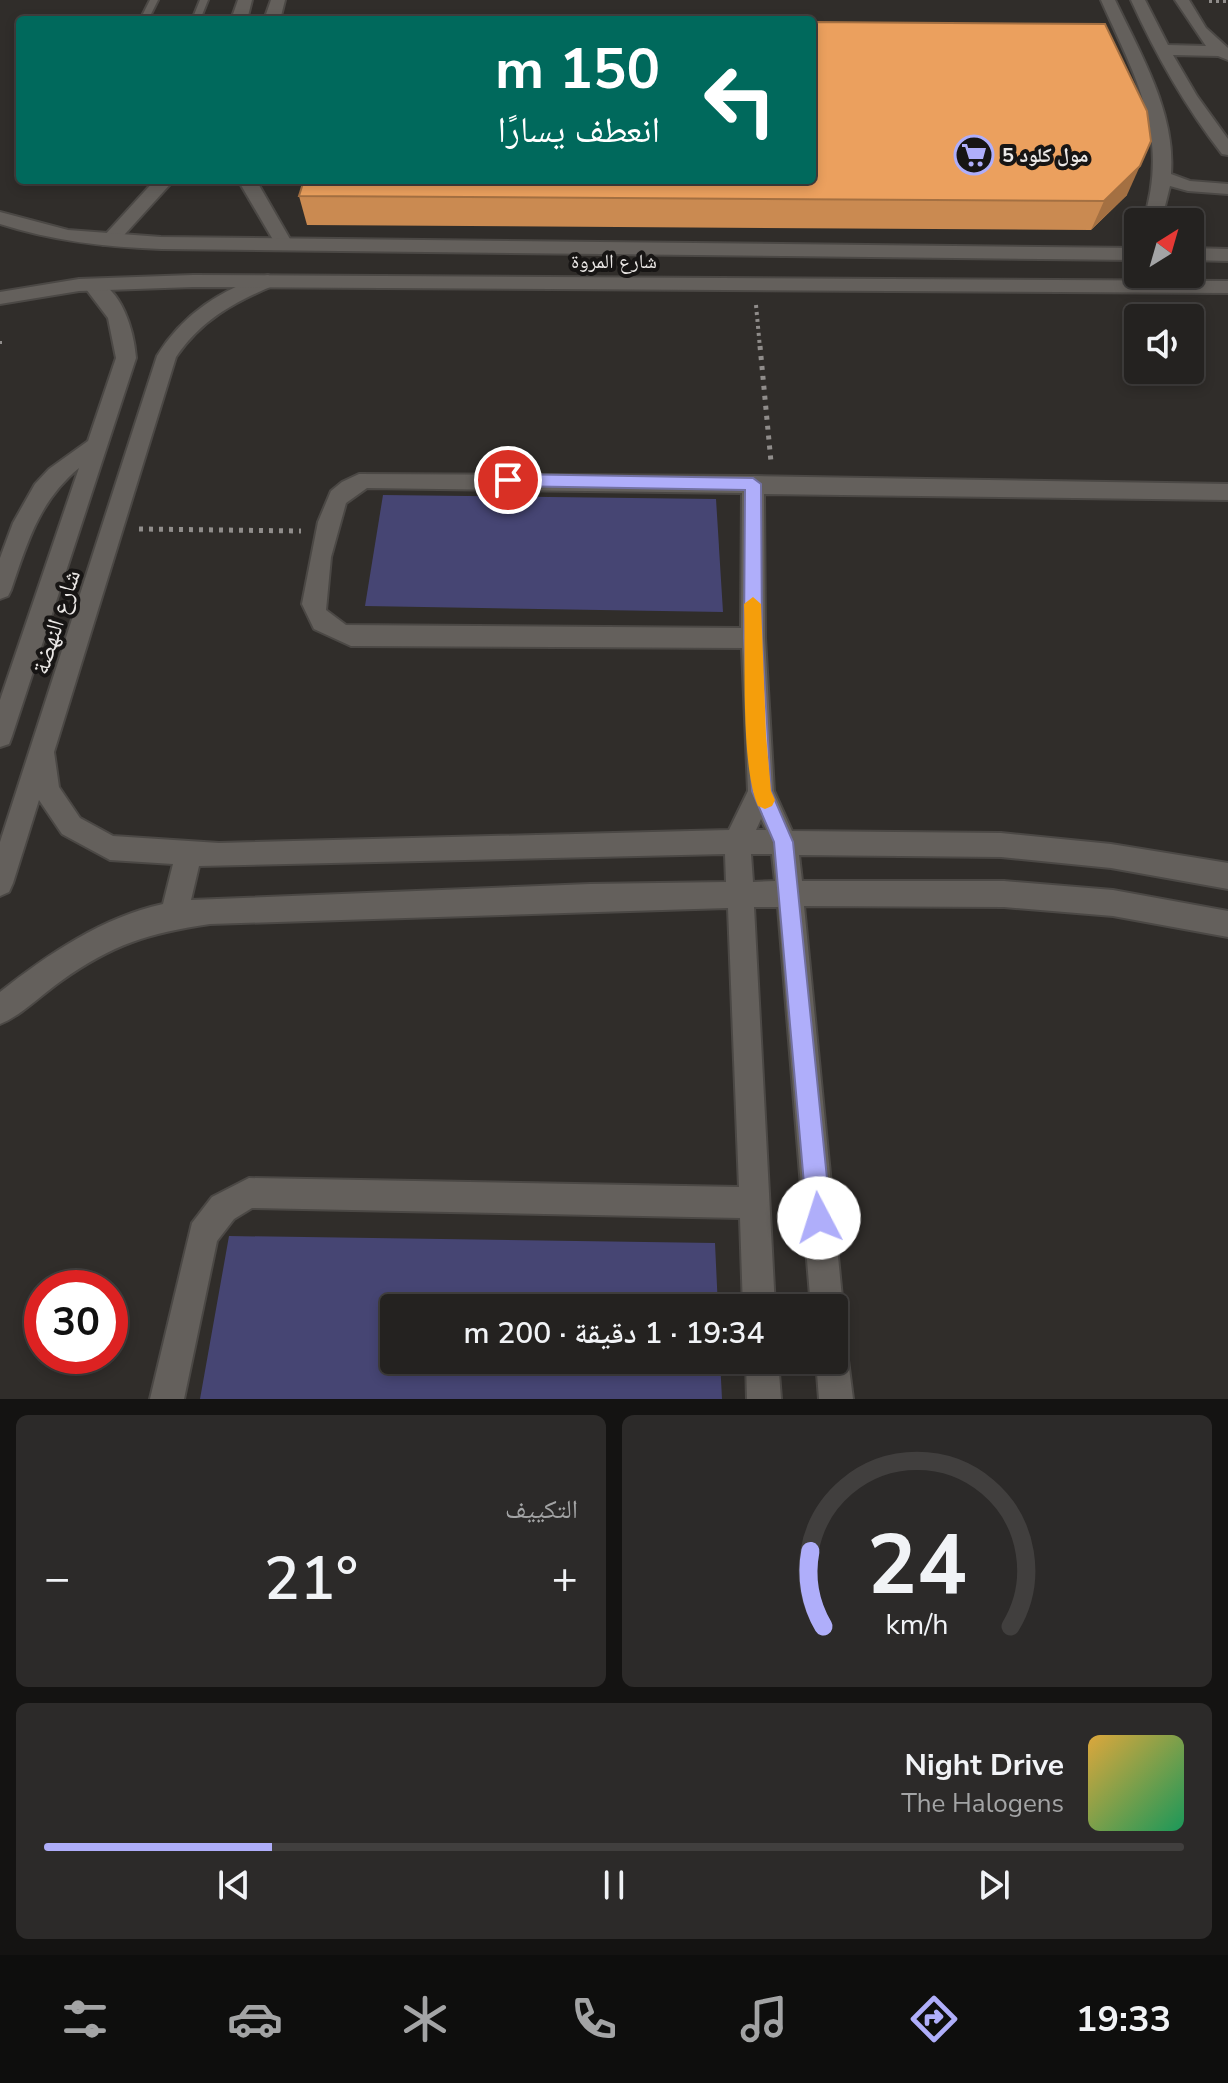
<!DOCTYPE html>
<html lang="ar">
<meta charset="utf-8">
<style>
:root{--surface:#242220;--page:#2c2a29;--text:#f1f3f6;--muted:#a3a4a5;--line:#413f3e;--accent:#afaefa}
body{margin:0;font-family:"Nunito Sans","Noto Naskh Arabic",sans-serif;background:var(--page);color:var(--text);direction:rtl;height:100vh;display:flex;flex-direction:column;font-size:30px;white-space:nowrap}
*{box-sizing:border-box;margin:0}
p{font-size:26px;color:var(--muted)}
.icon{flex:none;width:44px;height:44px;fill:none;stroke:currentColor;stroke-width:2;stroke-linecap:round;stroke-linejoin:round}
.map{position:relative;height:1399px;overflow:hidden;direction:ltr}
.side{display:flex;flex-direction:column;gap:16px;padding:16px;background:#141312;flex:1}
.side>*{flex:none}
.top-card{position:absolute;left:16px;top:16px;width:800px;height:168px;border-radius:8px;box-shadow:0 4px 12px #0003,0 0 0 2px var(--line);direction:rtl;background:#00695c;color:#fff;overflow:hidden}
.needle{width:52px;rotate:37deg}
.controls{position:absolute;left:1124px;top:208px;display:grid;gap:16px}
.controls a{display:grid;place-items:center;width:80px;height:80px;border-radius:8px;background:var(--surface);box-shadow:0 4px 12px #0003,0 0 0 2px var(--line);font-size:40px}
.speed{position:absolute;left:24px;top:1270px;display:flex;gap:16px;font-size:40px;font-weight:700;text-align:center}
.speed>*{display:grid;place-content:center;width:104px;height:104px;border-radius:50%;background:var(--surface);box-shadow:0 4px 12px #0003,0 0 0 2px var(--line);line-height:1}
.speed .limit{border:12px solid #d22;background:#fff;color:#111}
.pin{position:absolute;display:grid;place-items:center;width:68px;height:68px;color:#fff;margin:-34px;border:4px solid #fff;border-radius:50%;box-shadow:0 2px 8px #0007}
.me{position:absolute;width:88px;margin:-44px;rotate:355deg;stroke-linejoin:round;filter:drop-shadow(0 0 6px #0008)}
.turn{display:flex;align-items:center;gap:28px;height:168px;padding:0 24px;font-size:36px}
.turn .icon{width:104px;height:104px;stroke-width:2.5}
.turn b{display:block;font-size:56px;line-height:68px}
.big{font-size:60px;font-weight:600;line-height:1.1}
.side .tile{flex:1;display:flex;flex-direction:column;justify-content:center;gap:12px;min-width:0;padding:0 28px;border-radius:12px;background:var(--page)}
.side .dial{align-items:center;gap:0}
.dial svg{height:208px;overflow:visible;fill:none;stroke:var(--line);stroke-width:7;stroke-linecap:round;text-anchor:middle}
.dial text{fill:var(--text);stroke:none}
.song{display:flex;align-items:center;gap:24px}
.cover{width:96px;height:96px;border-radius:12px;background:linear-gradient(135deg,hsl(40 70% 55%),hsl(150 70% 35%))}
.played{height:8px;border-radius:4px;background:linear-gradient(90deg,var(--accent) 20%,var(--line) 20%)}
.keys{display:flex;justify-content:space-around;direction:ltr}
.heat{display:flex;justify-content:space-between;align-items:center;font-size:44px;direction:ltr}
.side .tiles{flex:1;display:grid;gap:16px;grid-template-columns:1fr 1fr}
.tile:last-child{grid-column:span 2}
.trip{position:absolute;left:380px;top:1294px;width:468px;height:80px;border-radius:8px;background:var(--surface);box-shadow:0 4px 12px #0003,0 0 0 2px var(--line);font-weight:600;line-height:80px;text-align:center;direction:rtl}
.dock{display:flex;height:128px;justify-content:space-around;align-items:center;background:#0e0e0d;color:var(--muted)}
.dock .icon{width:56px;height:56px}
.dock .selected{color:var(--accent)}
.dock b{font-size:36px;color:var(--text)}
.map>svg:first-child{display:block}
.green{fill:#464573}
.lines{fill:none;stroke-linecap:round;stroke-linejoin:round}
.service-casing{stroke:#4b4845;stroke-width:4}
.minor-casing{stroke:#4b4845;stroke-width:4}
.tertiary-casing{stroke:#4b4845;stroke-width:4}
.path-far1{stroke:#908d8b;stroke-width:4;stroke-dasharray:3 4;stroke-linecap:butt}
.path{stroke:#908d8b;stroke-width:5;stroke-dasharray:4 6;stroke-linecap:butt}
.service{fill:#64605c;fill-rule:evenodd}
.minor{fill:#64605c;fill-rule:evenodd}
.tertiary{fill:#64605c;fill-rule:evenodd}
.wall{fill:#ca8a51}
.shaded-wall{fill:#a47042}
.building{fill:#eba05e;stroke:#a47042;stroke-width:2}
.route{fill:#afaefa;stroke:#7271a2;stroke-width:2}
.slow{fill:#f59e0b}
.labels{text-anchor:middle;stroke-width:8;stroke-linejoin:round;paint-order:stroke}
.far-poi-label{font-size:20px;font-weight:bold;fill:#ebe8e6;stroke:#171514;text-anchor:start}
.far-street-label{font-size:20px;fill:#ebe8e6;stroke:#171514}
.street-label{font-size:24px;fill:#ebe8e6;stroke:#171514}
</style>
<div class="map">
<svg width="1228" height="1399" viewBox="0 0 1228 1399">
<rect width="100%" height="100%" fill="#302d2a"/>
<g class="green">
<path d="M383,495L716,499L723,612L365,606Z"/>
<path d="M229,1236L715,1243L718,1308H394V1360H720L722,1399H200Z"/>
</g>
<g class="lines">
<g class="service-casing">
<g id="service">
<path d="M150,0H158L148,20H140Z"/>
<path d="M200,0H208L200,20H192Z"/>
</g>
</g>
<g class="minor-casing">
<g id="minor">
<path d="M238,0H252L247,20H231Z"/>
<path d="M271,0H285L280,20H264Z"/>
<path d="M1101,0H1115C1140,53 1176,113 1171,174L1190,181L1228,184V194L1188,191L1170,186L1161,222H1143C1171,136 1135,77 1101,0Z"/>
<path d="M1131,0H1145L1168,45L1206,46L1175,0H1189L1206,28L1228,48V60L1218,56L1173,55L1197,96L1228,139V155L1222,154C1184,105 1156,55 1131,0Z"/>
<path d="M155,180H174L115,245H103L100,241L103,237Z"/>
<path d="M238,180H256L294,246L291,250H279Z"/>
<path d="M268,275L277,281L275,285C234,302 201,320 176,357L54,752L59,787L80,818L113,836L219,843L729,830L748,791L742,648L351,646L314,629L302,604L318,522L331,491L342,482L359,474L753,476L1228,484V500L764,494L765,638L774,791L792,831L1001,833L1111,844L1228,863V889L1111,868L1001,857L799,855L802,881H1004L1113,890L1228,911V937L1113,916L1004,907L804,906L843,1308L838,1319L834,1321V1308H811L778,907H754L775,1308H743L740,1218L252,1208L234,1219L217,1241L184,1399H150L192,1223L212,1197L249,1178L739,1187L728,908L210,924C149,933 113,944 61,981C41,995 22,1015 0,1024V992C48,954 103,917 163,904L173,864L110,860L62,834L39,800L13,883L9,892L0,896V842L157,356C182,315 222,288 268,275ZM367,488L742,493L741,628L346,625L326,610L331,557L346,503ZM761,819L766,830H756ZM725,854L726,882L590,884L191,900L199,866ZM751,854H772L775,881L753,882Z"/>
<path d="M92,279C122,287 134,331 136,358L12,736L9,744L0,747V700L79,468C39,501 27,543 11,590L8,596L0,599V558L13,523L35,484L49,469L88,441L116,358L108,318L83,285Z"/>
<path d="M834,1344L844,1348L848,1360L853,1399H819L816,1360H834Z"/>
<path d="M746,1360H778L781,1399H747Z"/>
</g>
</g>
<g class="tertiary-casing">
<g id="tertiary">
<path d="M0,212L68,230L161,237L1138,248V260L161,249C106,247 52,241 0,224Z"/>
<path d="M1190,248L1228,249V261L1190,260Z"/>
<path d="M193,275L1228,281V293L193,287L79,291L0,304V292L79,279Z"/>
</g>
</g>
<g class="path-far1">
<path d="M1209,1H1228"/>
<path d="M756,305L760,348"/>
<path d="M0,341V345"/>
</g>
<g class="path">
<path d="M760,346L771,462"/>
<path d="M139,529L301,531"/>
</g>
<use href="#service" class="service"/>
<use href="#minor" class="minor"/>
<use href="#tertiary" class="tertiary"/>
</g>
<path class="wall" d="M1127,195L1091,230L307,225L299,196Z"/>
<path class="shaded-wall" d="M1140,166L1127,195L1091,230L1104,201Z"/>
<g class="building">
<path d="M349,19L460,20H349Z"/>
<path d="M812,22L1105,24L1147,111L1151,141L1140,166L1104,201L299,196L304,180H812Z"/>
</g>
<path class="route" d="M508,474L753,478L761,484L762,638L771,791L793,842L831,1218L827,1226L819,1230L811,1226L807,1218L774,842L752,791L744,638L745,490L508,486L500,480Z"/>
<path class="slow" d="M753,597L761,604L766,735L771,791L775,800L772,806L765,809L758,806C740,766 746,653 744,604Z"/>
<defs>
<g id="supermarket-ring" transform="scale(2)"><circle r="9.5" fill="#171514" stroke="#afaefa" stroke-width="1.5"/><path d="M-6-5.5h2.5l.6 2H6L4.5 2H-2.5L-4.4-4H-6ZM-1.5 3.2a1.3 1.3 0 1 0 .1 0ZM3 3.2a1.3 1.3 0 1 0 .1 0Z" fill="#afaefa"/></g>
</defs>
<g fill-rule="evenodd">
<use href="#supermarket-ring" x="974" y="155"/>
</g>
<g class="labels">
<g class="far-poi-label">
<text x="1002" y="162">مول كلود 5</text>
</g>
<g class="far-street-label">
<text x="614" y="268">شارع المروة</text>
</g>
<g class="street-label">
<text transform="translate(56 622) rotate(-72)" y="8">شارع النهضة</text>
</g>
</g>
</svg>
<div class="controls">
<a><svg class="needle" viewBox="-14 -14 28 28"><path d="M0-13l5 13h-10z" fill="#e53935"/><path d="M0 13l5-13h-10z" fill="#a3a4a5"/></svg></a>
<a><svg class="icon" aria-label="sound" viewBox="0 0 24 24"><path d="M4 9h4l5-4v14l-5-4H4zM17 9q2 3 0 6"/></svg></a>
</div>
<div class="speed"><div class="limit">30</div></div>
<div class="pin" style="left:508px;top:480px;background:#d93025"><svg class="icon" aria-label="arrive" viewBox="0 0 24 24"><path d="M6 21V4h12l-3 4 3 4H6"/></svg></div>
<svg class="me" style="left:819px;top:1218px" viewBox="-20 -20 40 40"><circle r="19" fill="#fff"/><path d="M0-13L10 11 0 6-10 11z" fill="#afaefa"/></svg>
<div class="trip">19:34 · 1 دقيقة · 200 m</div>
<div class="top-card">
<div class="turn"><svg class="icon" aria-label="left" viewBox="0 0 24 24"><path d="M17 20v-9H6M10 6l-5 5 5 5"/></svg><div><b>150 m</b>انعطف يسارًا</div></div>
</div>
</div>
<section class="side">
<div class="tiles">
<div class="tile dial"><svg viewBox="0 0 100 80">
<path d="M14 69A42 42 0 1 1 86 69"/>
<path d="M14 69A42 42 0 0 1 9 40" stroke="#afaefa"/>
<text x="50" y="56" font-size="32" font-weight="700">24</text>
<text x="50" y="72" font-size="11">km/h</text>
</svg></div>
<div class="tile"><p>التكييف</p>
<div class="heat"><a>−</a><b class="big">21°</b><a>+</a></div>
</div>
<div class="tile">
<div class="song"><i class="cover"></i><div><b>Night Drive</b><p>The Halogens</p></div></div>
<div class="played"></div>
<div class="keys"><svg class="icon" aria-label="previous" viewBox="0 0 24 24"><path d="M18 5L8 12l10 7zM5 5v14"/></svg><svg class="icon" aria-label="pause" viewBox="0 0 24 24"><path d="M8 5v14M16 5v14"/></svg><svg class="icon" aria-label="next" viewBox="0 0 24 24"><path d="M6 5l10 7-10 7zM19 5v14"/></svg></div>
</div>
</div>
</section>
<nav class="dock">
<b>19:33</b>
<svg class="icon selected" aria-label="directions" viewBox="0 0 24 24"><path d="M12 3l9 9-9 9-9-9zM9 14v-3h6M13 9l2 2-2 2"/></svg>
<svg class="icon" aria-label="music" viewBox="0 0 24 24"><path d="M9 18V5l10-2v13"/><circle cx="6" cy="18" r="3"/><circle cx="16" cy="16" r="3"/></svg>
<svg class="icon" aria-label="phone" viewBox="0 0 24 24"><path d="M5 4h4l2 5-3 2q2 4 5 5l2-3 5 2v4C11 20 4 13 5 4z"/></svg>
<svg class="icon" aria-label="climate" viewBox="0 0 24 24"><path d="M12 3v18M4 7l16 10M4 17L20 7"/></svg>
<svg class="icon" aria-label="car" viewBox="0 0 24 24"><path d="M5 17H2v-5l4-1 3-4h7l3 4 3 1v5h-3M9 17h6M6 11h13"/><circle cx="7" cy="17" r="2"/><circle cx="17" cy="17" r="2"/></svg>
<svg class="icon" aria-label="filters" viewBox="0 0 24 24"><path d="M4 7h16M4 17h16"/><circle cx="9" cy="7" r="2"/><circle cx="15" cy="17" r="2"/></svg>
</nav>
